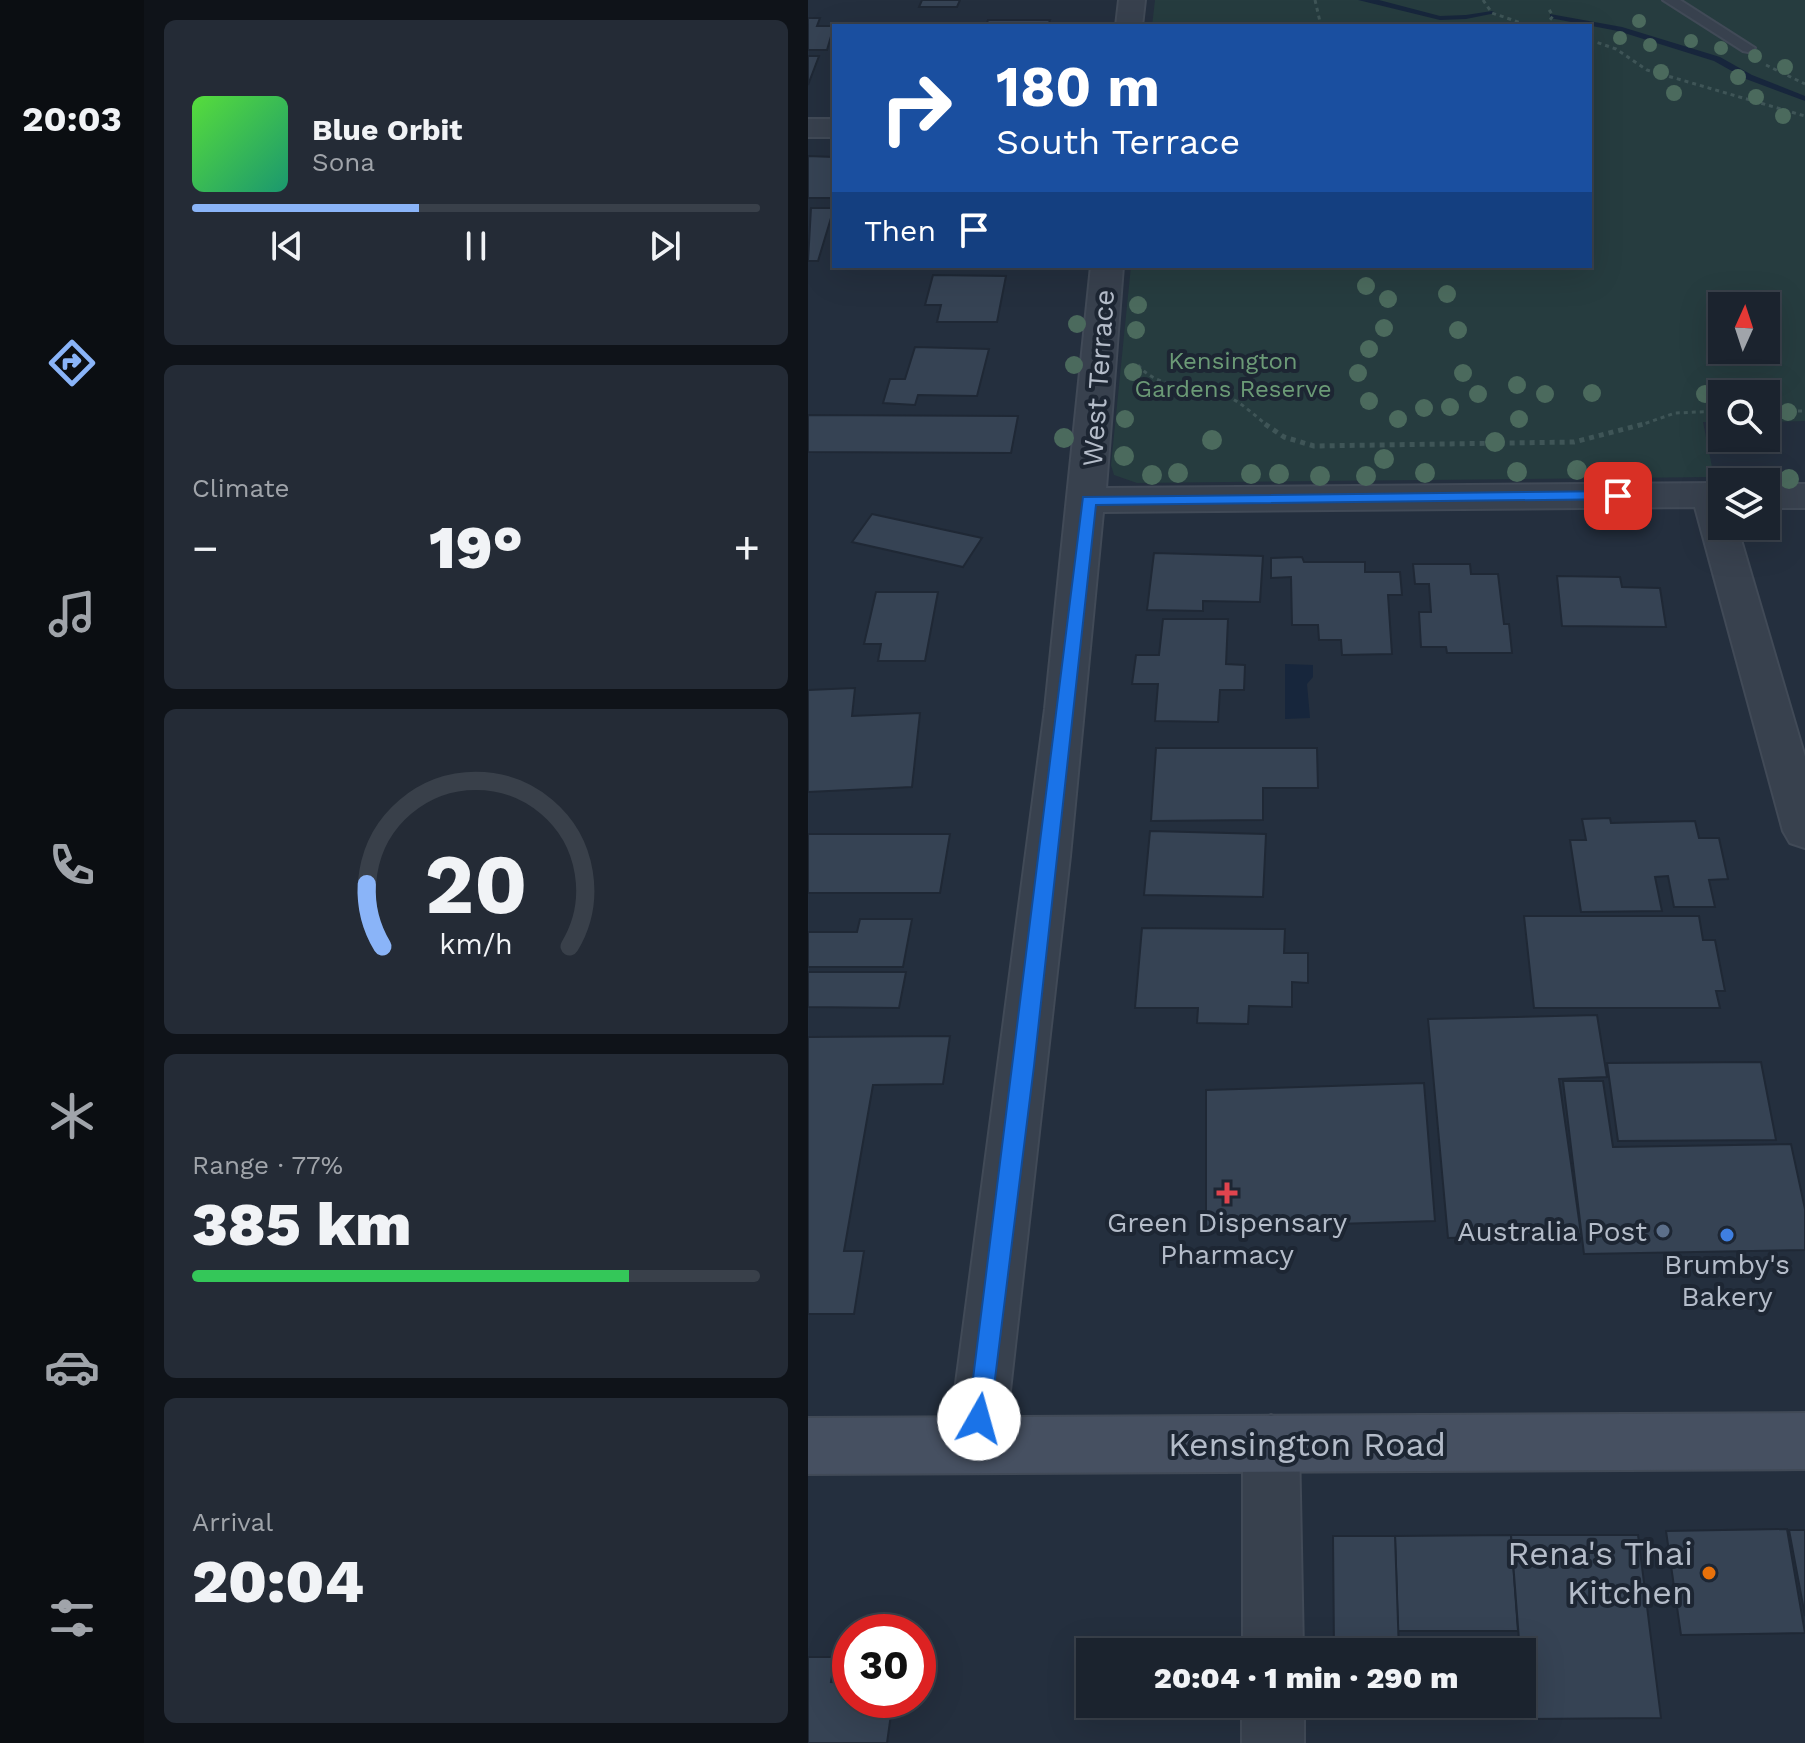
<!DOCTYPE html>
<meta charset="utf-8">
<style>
:root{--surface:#1b232e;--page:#242b36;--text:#f1f3f6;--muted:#a0a4aa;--line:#39404a;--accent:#8ab4f8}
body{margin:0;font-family:"Work Sans",sans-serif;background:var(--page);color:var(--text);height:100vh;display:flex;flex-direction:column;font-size:30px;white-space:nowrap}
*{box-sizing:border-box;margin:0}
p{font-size:26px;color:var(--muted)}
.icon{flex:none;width:44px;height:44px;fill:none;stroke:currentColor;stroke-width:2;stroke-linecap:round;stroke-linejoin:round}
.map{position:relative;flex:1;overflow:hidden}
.sheet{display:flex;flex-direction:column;gap:20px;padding:20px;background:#0f1319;width:664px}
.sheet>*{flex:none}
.banner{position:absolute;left:24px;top:24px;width:760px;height:244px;border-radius:0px;box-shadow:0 8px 32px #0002,0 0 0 2px var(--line);background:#1a4fa0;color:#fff;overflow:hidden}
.needle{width:52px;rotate:3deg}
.fabs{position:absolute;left:900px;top:292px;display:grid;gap:16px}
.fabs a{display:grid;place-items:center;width:72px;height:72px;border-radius:0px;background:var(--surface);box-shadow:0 8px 32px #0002,0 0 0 2px var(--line);font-size:40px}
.speed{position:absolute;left:24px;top:1614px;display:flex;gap:16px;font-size:40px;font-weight:700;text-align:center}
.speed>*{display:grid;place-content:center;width:104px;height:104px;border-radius:50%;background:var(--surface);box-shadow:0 8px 32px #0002,0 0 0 2px var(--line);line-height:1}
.speed .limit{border:12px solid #d22;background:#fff;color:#111}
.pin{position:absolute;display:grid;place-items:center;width:68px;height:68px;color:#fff;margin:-34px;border-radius:16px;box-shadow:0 4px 12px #0006}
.me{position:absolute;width:88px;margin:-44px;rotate:7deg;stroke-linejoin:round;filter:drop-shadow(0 0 6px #0008)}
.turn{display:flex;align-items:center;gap:28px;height:168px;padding:0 32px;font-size:36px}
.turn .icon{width:104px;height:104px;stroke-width:2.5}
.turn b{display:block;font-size:56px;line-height:68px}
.then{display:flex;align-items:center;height:76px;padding:0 32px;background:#0003;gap:16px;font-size:30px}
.big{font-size:60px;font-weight:800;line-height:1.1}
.sheet .tile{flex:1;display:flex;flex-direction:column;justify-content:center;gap:12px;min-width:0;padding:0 28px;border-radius:12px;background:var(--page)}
.sheet .dial{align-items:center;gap:0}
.dial svg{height:208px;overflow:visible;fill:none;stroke:var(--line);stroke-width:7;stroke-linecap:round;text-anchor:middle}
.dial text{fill:var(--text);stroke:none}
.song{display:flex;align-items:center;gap:24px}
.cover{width:96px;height:96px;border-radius:12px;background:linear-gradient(135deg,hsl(110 70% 55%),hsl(160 70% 35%))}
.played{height:8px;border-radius:4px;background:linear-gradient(90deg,var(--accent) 40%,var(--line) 40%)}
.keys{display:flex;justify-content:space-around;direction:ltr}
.heat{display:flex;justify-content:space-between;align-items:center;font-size:44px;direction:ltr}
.charge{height:12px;border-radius:6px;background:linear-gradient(90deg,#34c759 77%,var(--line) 0)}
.trip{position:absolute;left:268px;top:1638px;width:460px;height:80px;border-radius:0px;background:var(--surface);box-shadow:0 8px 32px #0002,0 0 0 2px var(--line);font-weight:800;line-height:80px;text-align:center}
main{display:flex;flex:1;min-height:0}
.dock{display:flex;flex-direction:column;width:144px;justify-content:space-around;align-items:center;background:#0b0e12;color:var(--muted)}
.dock .icon{width:56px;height:56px}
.dock .current{color:var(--accent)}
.dock b{font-size:36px;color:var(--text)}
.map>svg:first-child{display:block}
.green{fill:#263c3f;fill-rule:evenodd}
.water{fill:#17263c}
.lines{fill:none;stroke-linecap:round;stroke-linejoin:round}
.stream{fill:#17263c;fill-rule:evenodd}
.building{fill:#364354;stroke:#1f2835;stroke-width:2}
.service-casing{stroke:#414a57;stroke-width:4}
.minor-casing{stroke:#414a57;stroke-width:4}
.secondary-casing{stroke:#414a57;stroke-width:4}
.path-far1{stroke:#3f5557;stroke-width:3;stroke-dasharray:4 4;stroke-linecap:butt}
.path{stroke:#3f5557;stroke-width:5;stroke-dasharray:5 5;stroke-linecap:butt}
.service{fill:#38414e;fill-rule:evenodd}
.minor{fill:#38414e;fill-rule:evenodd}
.secondary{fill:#465061;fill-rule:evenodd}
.tree{fill:#4b6a5d}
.route{fill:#1a73e8;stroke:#114b97;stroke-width:2}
.health-dot{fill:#e0444e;stroke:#1d2633;stroke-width:3}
.service-dot{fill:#5c6f8a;stroke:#1d2633;stroke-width:3}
.shop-dot{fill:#3f7fe0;stroke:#1d2633;stroke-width:3}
.food-dot{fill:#e8710a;stroke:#1d2633;stroke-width:3}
.labels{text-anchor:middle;stroke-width:8;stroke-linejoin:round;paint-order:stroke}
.far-park-label{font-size:24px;fill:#6b9a76;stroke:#1d2633}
.street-label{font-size:28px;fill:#b4bcc9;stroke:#1d2633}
.poi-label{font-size:28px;fill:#b4bcc9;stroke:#1d2633}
.near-street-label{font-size:34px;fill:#b4bcc9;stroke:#1d2633}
.near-poi-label{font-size:34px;fill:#b4bcc9;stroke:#1d2633;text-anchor:end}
</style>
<main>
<nav class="dock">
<b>20:03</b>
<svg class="icon current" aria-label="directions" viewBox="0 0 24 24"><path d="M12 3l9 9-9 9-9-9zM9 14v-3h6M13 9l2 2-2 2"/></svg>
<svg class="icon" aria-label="music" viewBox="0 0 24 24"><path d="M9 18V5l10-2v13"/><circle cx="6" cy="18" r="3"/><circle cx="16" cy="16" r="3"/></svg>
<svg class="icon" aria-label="phone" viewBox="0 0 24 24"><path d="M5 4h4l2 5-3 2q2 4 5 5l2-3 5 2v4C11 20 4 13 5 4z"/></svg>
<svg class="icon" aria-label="climate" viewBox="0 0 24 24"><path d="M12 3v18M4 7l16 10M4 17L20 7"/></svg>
<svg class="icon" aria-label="car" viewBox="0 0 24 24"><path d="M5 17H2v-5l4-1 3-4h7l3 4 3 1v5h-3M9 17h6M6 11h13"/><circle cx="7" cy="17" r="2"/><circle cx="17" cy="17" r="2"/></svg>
<svg class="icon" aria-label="filters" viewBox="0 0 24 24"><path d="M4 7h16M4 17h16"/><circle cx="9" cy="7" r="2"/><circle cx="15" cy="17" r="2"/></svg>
</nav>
<section class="sheet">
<div class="tile">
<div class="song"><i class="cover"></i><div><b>Blue Orbit</b><p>Sona</p></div></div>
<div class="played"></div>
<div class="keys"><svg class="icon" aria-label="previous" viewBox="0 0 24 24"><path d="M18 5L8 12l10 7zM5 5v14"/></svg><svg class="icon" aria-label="pause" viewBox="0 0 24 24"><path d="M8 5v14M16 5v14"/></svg><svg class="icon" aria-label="next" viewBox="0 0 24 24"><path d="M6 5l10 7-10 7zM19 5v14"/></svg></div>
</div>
<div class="tile"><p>Climate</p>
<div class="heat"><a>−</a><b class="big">19°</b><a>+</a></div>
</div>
<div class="tile dial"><svg viewBox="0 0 100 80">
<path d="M14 69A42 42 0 1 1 86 69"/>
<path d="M14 69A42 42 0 0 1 8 45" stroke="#8ab4f8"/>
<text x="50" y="56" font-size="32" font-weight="700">20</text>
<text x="50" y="72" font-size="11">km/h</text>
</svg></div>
<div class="tile"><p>Range · 77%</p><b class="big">385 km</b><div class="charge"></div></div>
<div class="tile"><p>Arrival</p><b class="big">20:04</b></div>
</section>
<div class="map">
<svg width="997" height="1743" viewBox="0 0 997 1743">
<rect width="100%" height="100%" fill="#242f3e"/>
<path class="green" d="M347,0H997V421L958,422V394H914V422H895L906,477L329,483L306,475L303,465L323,266H782V26H344ZM914,306H958V350H914Z"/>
<path class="water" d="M477,664L505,665V677L499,684L502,718L477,719Z"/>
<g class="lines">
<g class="stream">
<path d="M550,0H571L632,16L658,15L684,11L688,13L658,19L632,20Z"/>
<path d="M742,14L814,27L912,57L944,75L997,96V101L938,79L906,61L810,31L742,18Z"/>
</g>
</g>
<g class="building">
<path d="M114,0H152L149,7H111Z"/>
<path d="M0,18H12L9,26H29H26L19,50H0Z"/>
<path d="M180,20H242L240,26H178Z"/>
<path d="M0,56H11L0,85Z"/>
<path d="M0,156L26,157V198H0Z"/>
<path d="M3,208H26L10,261H0Z"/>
<path d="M125,275L198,276L189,322H129L133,305H117Z"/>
<path d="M107,347L181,349L169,396L110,395L107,405L75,403L82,379H97Z"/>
<path d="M0,415L210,416L203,453L0,452Z"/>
<path d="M64,514L174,538L155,567L44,542Z"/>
<path d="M346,553L455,556L452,602L395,601V611L339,610Z"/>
<path d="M494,557L496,562H557V572H592L594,595H580L584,654L534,655L533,640H511L510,625H484L483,577L463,578V558Z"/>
<path d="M605,564H662L663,574H690L696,624H701L704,653H639L638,647H613L611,612H623L621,584H607Z"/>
<path d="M749,576L812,577L814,587L852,588L858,627L754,626Z"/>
<path d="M68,592H130L117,661H70L73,644H56Z"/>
<path d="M355,619H420L418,664L437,665L436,690H412L410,722L347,721L350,684H324L328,655H351Z"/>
<path d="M47,688L44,716L112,713L104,787L0,792V690Z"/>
<path d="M348,748H509L510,788H455V820L343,821Z"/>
<path d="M802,818L803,823L887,821L891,838H911L920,879L901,880L907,907H866L860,876L847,877L854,911L773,912L762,840H778L774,819Z"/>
<path d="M342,831L458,834L455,897L336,895Z"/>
<path d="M0,834H142L132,893H0Z"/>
<path d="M716,916H891L895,940H907L917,991H908L912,1008H726Z"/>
<path d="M52,919H104L95,967H0V932H49Z"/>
<path d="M334,928L477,929L476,953H500V983L484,982V1007L441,1006L440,1024L389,1023L390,1008H327Z"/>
<path d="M0,972H98L91,1008L0,1007Z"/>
<path d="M789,1015L799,1077L751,1079L773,1234L640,1238L620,1019Z"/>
<path d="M142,1036L135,1084L65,1085L36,1251H56L46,1314H0V1037Z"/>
<path d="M953,1062L968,1140L810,1141L799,1063Z"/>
<path d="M755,1081H795L805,1147L983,1144L997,1209V1250L776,1254Z"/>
<path d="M616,1083L627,1221L398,1228V1090Z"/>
<path d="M979,1529L997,1633L873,1635L858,1531Z"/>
<path d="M981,1530H997V1616Z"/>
<path d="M703,1535L710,1631H590L587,1536Z"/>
<path d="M703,1535H830L853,1718L717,1719Z"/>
<path d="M525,1536H587L591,1652H526Z"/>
<path d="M0,1657H27L23,1682L42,1683V1700H85L79,1743H0Z"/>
</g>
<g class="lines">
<g class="service-casing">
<path id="service" d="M855,0H872L947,48L940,52L935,51Z"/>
</g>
<g class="minor-casing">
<g id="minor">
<path d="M311,0H337L334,26H308Z"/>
<rect x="0" y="119" width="26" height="18"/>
<path d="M283,266H315L298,488L914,483V526H929L997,757V848L982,843L975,831L887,507L295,512L262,856L196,1444L188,1464L168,1472L148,1464L140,1444L237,709Z"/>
<rect x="958" y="484" width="39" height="24"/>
<path d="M463,1415L483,1423L491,1443L495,1652H435V1443L443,1423Z"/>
<rect x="434" y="1704" width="62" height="39"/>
</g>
</g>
<g class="secondary-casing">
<path id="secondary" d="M997,1413V1469L0,1474V1418Z"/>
</g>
<g class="path-far1">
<path d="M507,0L513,26"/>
<path d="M675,0L684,13L722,26"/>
<path d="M737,26L745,16L740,8"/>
<path d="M782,40L808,49L839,70L997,116"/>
<path d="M958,65L997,84"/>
<path d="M330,365C351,390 384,384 412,393C431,400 445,414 460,426"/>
<path d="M958,411H997"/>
<path d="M830,426L867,413L914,411"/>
</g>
<path class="path" d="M457,424L476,437L506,446L766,442L836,424"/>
<use href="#service" class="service"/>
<use href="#minor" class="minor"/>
<use href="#secondary" class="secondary"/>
</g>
<g class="tree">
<circle cx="831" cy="21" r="7"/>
<circle cx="812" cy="38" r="7"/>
<circle cx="883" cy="41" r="7"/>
<circle cx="842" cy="45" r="7"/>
<circle cx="913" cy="48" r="7"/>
<circle cx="947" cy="56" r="7"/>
<circle cx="977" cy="67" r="8"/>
<circle cx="853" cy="72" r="8"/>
<circle cx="930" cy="77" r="8"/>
<circle cx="866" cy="93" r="8"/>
<circle cx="948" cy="97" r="8"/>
<circle cx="975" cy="116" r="8"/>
<circle cx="558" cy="286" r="9"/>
<circle cx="639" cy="294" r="9"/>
<circle cx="580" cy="299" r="9"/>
<circle cx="330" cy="305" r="9"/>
<circle cx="269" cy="324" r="9"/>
<circle cx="576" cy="328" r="9"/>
<circle cx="328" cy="330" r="9"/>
<circle cx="650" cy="330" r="9"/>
<circle cx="561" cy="349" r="9"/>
<circle cx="266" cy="365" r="9"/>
<circle cx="325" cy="372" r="9"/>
<circle cx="550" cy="373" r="9"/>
<circle cx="655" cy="373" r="9"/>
<circle cx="709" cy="385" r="9"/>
<circle cx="784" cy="393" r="9"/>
<circle cx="670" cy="394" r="9"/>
<circle cx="737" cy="394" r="9"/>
<circle cx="897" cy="394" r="9"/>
<circle cx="561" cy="401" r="9"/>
<circle cx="642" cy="407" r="9"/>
<circle cx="616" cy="408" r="9"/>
<circle cx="980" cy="412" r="9"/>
<circle cx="317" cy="419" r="9"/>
<circle cx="590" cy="419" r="9"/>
<circle cx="711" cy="419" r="9"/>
<circle cx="256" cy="438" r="10"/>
<circle cx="404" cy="440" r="10"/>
<circle cx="687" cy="442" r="10"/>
<circle cx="316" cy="456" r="10"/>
<circle cx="576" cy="459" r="10"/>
<circle cx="769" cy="470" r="10"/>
<circle cx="709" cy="472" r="10"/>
<circle cx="370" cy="473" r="10"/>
<circle cx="617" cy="473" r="10"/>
<circle cx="830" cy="473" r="10"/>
<circle cx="443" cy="474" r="10"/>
<circle cx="471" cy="474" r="10"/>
<circle cx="344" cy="475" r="10"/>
<circle cx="512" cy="476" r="10"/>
<circle cx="558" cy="476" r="10"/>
<circle cx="981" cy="479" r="10"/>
</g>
<path class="route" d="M810,491L817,496L815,499L288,505L226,1066L182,1419L179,1427L171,1431L163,1427L160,1419L275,497Z"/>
<path class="health-dot" d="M415 1181h8v8h8v8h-8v8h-8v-8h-8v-8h8z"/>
<circle class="service-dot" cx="855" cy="1231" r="8"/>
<circle class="shop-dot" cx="919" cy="1235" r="8"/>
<circle class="food-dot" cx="901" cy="1573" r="8"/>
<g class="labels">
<g class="far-park-label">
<text x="425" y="369">Kensington<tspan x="425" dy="28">Gardens Reserve</tspan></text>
</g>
<g class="street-label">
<text transform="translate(290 378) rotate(-86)" y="10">West Terrace</text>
</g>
<g class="poi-label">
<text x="419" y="1232">Green Dispensary<tspan x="419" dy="32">Pharmacy</tspan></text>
<text x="839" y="1241" text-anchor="end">Australia Post</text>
<text x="919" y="1274">Brumby's<tspan x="919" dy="32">Bakery</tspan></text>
</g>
<g class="near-street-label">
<text x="499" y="1456">Kensington Road</text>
</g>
<g class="near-poi-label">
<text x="885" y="1565">Rena's Thai<tspan x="885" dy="39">Kitchen</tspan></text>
</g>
</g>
</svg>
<div class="fabs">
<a><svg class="needle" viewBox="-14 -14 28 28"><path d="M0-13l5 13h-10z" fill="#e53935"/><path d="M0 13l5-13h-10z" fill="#a0a4aa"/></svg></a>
<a><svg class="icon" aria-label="search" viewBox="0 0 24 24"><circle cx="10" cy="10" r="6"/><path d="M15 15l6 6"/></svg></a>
<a><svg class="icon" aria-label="layers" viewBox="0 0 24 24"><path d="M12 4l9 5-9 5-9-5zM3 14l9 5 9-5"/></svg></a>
</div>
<div class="speed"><div class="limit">30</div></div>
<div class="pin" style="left:810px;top:496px;background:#d93025"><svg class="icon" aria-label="arrive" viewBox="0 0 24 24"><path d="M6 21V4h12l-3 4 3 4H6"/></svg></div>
<svg class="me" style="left:171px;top:1419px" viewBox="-20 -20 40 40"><circle r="19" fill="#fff"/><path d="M0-13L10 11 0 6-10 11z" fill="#1a73e8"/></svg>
<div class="trip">20:04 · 1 min · 290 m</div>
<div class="banner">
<div class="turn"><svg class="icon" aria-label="right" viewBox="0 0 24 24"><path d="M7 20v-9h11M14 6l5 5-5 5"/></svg><div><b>180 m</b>South Terrace</div></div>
<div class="then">Then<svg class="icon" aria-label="arrive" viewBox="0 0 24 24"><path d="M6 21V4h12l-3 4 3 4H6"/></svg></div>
</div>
</div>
</main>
